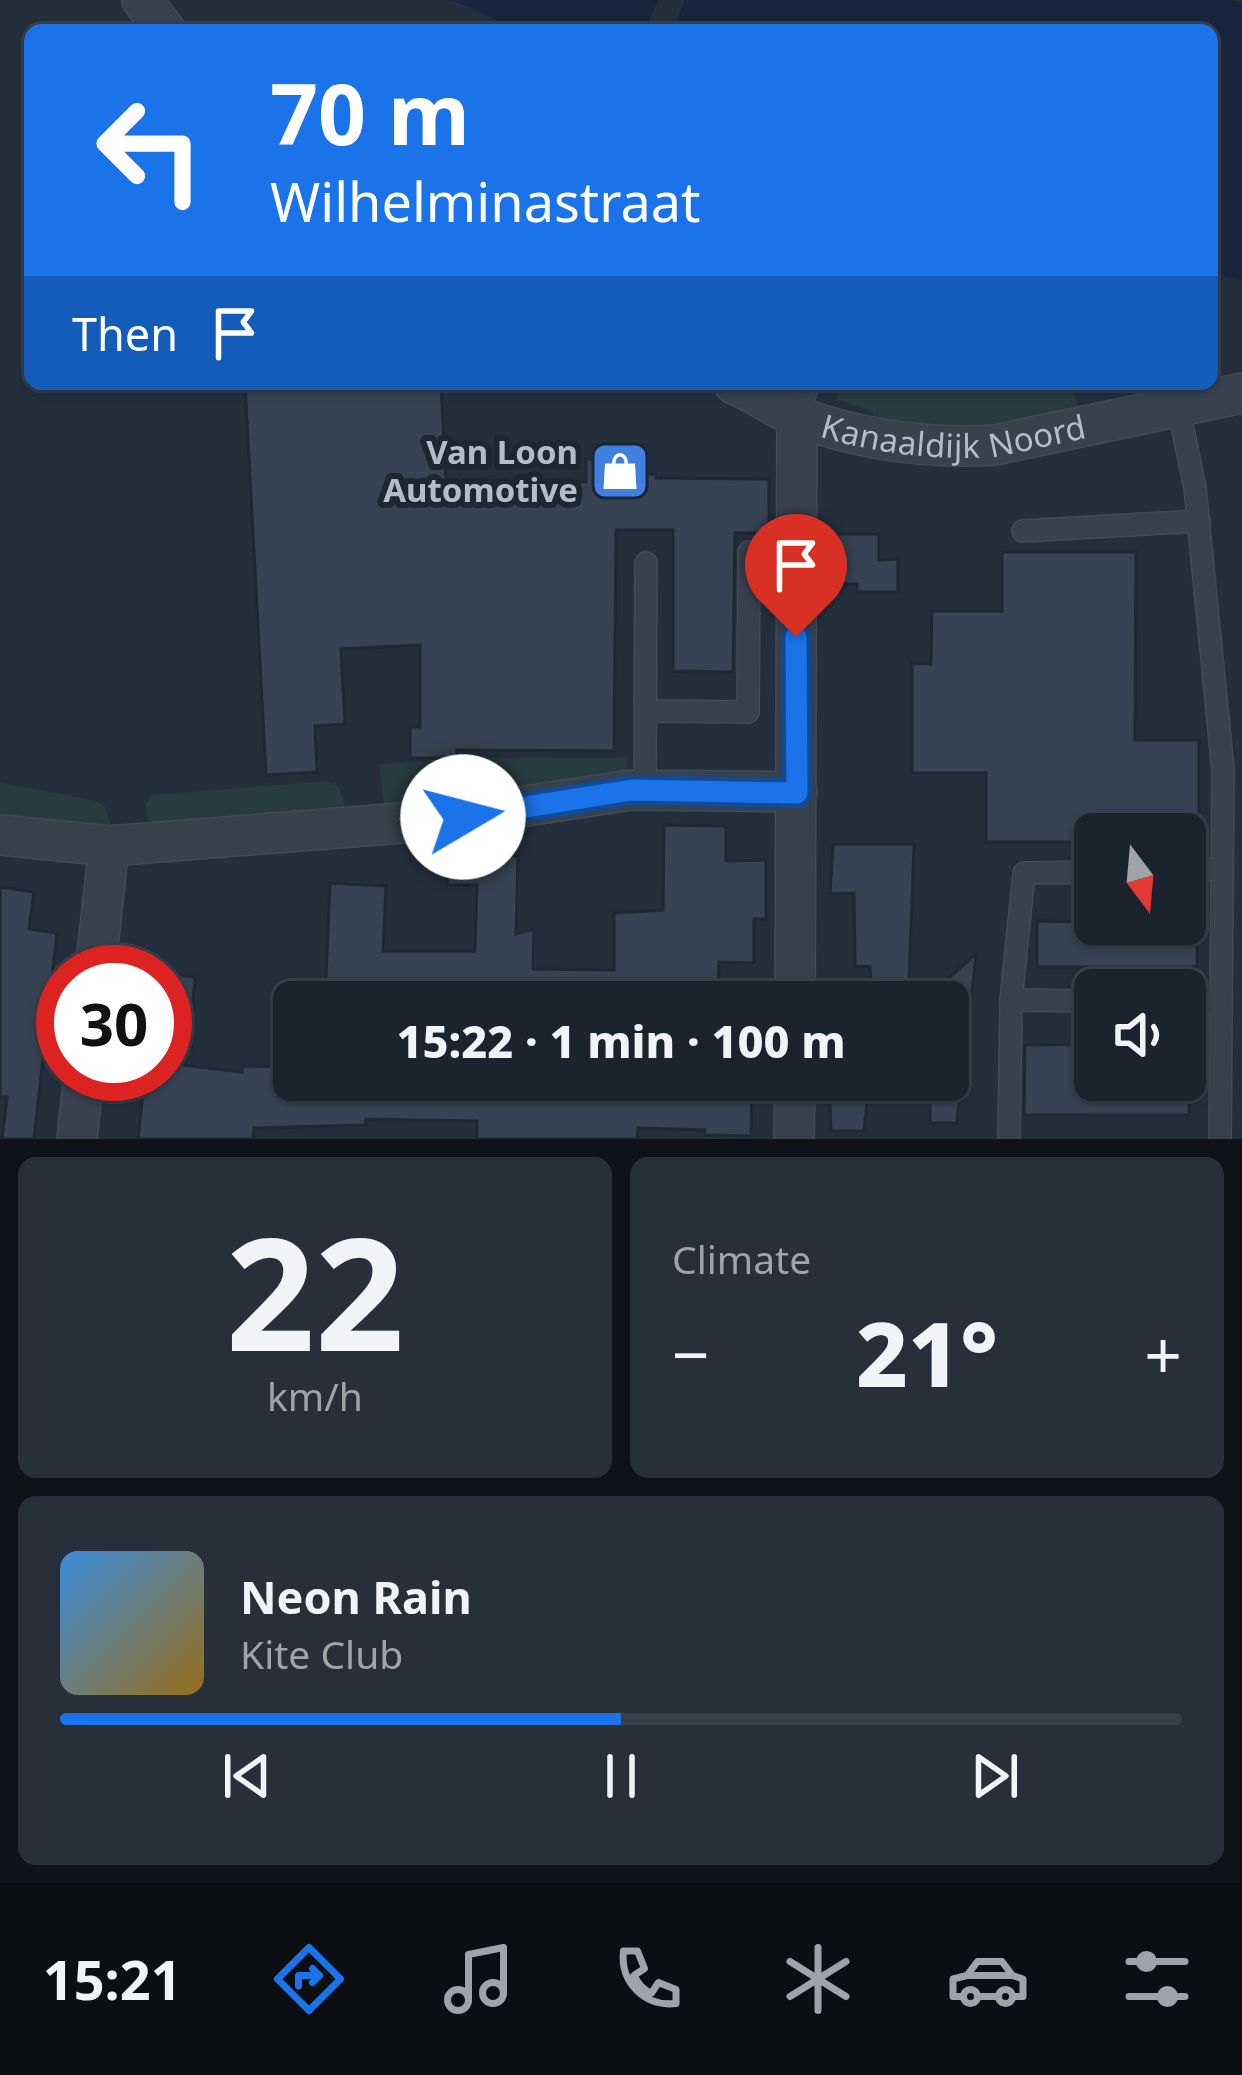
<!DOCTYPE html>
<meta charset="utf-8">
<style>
:root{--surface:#1b232e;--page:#282f3a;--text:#f1f3f6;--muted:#a0a4aa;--line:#39404a;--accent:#1a73e8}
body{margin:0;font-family:"Noto Sans",sans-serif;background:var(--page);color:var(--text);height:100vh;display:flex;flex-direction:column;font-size:45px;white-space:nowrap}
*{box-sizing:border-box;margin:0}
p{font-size:39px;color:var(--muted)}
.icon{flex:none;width:66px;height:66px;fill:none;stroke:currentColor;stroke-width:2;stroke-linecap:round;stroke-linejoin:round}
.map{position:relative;height:1139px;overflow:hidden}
.sheet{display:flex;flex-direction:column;gap:18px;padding:18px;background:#0f1319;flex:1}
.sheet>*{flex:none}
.guide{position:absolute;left:24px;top:24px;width:1194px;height:366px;border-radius:18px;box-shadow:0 3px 9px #0004,0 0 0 3px var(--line);background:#1a73e8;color:#fff;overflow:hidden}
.needle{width:78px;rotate:164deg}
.fabs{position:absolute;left:1074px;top:813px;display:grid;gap:24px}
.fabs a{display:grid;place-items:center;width:132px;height:132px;border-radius:18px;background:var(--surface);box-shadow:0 3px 9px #0004,0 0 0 3px var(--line);font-size:60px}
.speed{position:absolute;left:36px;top:945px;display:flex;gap:24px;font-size:60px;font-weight:700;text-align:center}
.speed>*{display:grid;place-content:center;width:156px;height:156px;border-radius:50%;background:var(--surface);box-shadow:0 3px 9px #0004,0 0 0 3px var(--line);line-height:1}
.speed .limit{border:18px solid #d22;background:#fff;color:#111}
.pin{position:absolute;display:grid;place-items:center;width:102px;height:102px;color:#fff;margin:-123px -51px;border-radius:50% 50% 50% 0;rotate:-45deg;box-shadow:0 0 12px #0007}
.pin .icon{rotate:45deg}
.me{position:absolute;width:132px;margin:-66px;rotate:82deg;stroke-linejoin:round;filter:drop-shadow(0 0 9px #0008)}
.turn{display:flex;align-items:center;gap:42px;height:252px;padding:0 48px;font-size:54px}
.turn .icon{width:156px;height:156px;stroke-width:2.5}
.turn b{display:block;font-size:84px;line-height:102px}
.then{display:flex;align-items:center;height:114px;padding:0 48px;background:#0003;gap:24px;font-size:45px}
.big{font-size:90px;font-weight:800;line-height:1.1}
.sheet .widget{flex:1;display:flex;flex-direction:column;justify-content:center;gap:18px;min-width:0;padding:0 42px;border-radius:18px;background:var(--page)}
.sheet .dial{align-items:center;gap:0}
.dial b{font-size:156px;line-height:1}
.song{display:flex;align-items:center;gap:36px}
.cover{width:144px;height:144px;border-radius:18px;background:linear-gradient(135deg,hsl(210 70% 55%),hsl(40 70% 35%))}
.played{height:12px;border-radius:6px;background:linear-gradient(90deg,var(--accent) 50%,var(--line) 50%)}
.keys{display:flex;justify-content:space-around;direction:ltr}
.heat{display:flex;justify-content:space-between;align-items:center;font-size:66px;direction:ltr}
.sheet .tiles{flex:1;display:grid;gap:18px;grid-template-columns:1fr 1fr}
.widget:last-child{grid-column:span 2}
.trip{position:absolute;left:273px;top:981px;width:696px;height:120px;border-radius:18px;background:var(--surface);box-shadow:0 3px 9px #0004,0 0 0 3px var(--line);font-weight:800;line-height:120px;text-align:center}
.tab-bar{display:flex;height:192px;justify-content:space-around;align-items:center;background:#0b0e12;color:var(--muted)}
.tab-bar .icon{width:84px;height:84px}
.tab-bar .on{color:var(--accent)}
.tab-bar b{font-size:54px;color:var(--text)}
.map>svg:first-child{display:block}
.green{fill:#263c3f}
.water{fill:#17263c}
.pier{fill:#242f3e}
.building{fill:#364354;stroke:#1f2835;stroke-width:3}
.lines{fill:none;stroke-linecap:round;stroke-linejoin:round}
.lane-casing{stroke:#414a57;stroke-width:24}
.street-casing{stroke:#414a57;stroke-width:42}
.lane{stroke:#38414e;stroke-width:21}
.street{stroke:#38414e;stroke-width:39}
.route-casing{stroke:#114b97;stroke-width:30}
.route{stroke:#1a73e8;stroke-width:21}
.labels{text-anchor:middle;stroke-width:12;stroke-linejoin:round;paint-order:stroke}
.street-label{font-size:33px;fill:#b4bcc9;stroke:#1d2633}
.poi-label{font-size:33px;font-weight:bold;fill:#b4bcc9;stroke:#1d2633;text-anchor:end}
</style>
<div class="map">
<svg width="1242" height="1139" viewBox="0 0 1242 1139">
<rect width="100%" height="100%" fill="#242f3e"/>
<g class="green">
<path d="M839,384H1084L1085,387L1074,390L1078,409L986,429L932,427L872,419L873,412L836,399Z"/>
<path d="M457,758H627L626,778L384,809L379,765Z"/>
<path d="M326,781L339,787L347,814L149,831L146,804L152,795Z"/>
<path d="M0,783L97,801L105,807L114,833L0,821Z"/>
</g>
<path class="water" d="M452,0H1232L1242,3V281L1212,272V30H519Z"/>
<path class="pier" d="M658,0H685L673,30H645Z"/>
<g class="building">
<path d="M245,384H441L446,481L586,482V459H641V474H656V478L769,479V533H735L733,672L673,671V530H616L614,751L457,750V758H410V727H420V645L341,649L345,724L315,726L317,772L266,775Z"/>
<path d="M832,534H879V560L898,559V592H857V584H832Z"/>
<path d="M1002,552H1136L1135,740H1199V834H1095V842H986V773H912V663L931,664L932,611H1002Z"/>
<path d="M664,825L726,826V861L766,860V919H754V963L719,962L718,992L639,991L638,1002L382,996L381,1002H325L330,883L386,886L383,951H475L477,885H447L448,853L518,856L516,934L534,929L533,969L614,970V913L663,910Z"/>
<path d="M833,844H914L909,983H871L870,967L855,966L854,893L830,894Z"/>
<path d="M0,887L34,892L29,929L57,933L34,1139H2L7,1097H0Z"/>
<path d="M1037,921L1197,924V967H1037Z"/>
<path d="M976,954L971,1002H921Z"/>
<path d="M165,974L195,977L192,1012L165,1009Z"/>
<path d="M1095,1044V1080H1189V1115H1024L1025,1045Z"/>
<path d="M165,1063L242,1072V1066L294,1067V1080H752L751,1136L705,1135V1130L638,1128L637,1139H477V1121L366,1119V1125L254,1128L253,1139H138L145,1074H165Z"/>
<path d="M829,1082H869L864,1131H831Z"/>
<path d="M930,1084H960L957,1123H930Z"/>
</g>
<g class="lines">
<g class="lane-casing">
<g id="lane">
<path d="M1178,406L1195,488L1223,770L1220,1139"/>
<path d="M797,417L809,384"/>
<path d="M1023,531L1199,521"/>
<path d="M646,711L748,712L749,552"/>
<path d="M645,790L646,563"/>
<path d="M1185,870L1222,869"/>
<path d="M1011,1000L1095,1001"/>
<path d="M1185,1002L1221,1003"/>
<path d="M1009,1139L1011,1000L1024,873L1095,872"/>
</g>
</g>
<g class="street-casing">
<g id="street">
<path d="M142,0L165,30"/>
<path id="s1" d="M734,384C757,393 778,411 801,418C863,440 930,449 995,445L1242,393"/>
<path d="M0,835L109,846L428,821L631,790L797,792"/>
<path d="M95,972L109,846"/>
<path d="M795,1002L797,417"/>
<path d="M77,1139L84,1074"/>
<path d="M794,1139L795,1080"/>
</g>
</g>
<use href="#lane" class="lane"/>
<use href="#street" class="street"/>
</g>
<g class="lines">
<g class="route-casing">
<path id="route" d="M463,817L632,790L797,793L796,637"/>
</g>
<use href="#route" class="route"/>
</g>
<defs>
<g id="shop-square" transform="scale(3)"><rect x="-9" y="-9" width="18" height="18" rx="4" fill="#3f7fe0" stroke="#1d2633"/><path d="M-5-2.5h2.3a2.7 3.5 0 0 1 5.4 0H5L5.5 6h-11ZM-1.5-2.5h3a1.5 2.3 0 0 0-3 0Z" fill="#fff"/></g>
</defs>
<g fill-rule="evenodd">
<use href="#shop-square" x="620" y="471"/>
</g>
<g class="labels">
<g class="street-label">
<text dy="12" stroke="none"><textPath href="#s1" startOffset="231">Kanaaldijk Noord</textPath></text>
</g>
<g class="poi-label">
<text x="578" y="464">Van Loon<tspan x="578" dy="38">Automotive</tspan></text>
</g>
</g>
</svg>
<div class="fabs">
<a><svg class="needle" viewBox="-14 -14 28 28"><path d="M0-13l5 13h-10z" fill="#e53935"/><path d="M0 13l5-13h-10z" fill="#a0a4aa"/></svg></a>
<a><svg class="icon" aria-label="sound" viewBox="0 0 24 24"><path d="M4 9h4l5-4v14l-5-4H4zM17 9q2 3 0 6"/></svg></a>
</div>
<div class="speed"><div class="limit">30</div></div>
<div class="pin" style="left:796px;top:637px;background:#d93025"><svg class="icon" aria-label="arrive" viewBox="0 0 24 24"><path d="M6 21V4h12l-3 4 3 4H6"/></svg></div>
<svg class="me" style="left:463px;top:817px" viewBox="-20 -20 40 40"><circle r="19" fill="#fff"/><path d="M0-13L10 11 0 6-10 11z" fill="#1a73e8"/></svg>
<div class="trip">15:22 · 1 min · 100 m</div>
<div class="guide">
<div class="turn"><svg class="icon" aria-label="left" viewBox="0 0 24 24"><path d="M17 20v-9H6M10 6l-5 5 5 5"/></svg><div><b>70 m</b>Wilhelminastraat</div></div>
<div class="then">Then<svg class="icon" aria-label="arrive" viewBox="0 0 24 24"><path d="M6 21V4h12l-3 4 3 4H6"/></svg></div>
</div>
</div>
<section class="sheet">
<div class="tiles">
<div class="widget dial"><b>22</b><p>km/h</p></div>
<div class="widget"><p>Climate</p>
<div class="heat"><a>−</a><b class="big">21°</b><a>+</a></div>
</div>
<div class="widget">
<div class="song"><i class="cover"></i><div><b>Neon Rain</b><p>Kite Club</p></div></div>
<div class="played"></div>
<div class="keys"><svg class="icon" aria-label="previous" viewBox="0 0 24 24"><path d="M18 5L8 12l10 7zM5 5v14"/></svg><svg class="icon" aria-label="pause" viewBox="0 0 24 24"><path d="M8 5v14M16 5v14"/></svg><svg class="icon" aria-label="next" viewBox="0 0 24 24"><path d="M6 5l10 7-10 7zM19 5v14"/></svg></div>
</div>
</div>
</section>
<nav class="tab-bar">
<b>15:21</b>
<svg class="icon on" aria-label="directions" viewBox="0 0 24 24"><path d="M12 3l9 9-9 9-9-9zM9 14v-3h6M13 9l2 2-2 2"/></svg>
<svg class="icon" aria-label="music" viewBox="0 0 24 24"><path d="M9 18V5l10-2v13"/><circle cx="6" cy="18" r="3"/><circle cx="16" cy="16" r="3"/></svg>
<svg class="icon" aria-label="phone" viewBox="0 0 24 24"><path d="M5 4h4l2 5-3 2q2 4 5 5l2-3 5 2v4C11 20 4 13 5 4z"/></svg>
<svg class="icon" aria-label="climate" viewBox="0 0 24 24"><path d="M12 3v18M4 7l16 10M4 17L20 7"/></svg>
<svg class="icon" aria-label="car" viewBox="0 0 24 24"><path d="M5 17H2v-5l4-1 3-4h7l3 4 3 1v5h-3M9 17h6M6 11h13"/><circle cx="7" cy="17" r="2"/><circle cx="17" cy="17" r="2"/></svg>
<svg class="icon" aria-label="filters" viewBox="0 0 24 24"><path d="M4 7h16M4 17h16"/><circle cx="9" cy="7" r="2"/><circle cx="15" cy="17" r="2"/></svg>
</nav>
